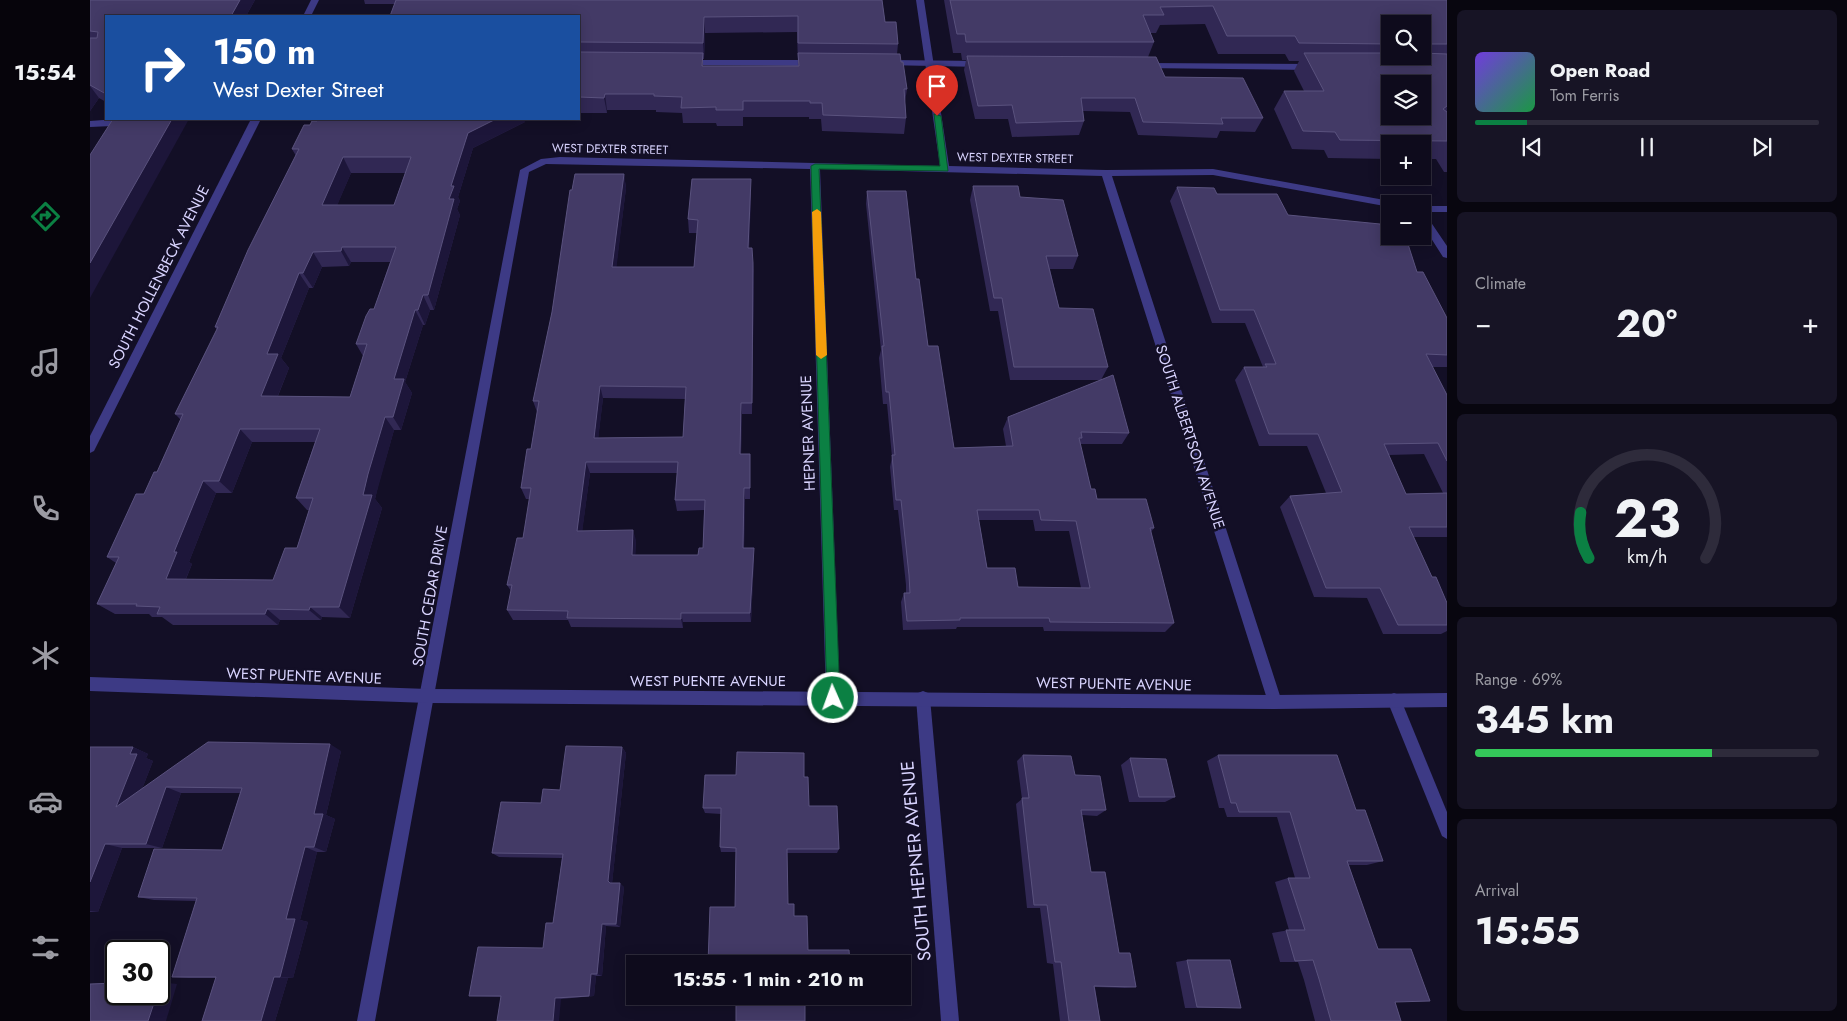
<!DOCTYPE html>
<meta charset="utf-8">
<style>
:root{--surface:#0e0b1c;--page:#171425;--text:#f1f3f6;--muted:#9b9ba3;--line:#2e2b3b;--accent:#0b8043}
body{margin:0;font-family:Jost,sans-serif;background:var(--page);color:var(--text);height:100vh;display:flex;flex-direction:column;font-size:19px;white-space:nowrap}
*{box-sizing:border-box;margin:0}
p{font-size:16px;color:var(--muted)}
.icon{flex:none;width:28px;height:28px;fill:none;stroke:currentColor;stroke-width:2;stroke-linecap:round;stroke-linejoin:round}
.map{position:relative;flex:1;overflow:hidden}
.sheet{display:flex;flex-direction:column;gap:10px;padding:10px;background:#08060f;width:400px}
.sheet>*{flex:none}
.hud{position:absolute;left:15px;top:15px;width:475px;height:105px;border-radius:0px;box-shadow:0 2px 12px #0003,0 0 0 1px var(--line);background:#1a4fa0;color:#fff;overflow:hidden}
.fabs{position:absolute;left:1291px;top:15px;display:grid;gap:10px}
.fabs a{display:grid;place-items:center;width:50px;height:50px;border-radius:0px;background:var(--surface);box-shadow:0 2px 12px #0003,0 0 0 1px var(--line);font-size:25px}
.speed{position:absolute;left:15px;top:940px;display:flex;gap:10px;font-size:25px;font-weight:700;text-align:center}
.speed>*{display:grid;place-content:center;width:65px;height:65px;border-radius:50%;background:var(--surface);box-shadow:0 2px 12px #0003,0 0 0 1px var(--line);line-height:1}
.speed .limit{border:2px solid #111;border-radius:8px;background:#fff;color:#111}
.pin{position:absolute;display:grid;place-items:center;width:42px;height:42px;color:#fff;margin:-51px -21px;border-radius:50% 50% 50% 0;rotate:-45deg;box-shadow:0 0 5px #0007}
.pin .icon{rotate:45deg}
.me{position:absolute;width:55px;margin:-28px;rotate:358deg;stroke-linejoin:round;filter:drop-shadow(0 0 4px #0008)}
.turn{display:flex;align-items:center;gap:18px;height:105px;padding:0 25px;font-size:22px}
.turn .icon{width:65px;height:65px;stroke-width:2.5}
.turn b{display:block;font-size:35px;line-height:42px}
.big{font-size:38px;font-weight:700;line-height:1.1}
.sheet .widget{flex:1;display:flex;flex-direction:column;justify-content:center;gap:8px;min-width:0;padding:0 18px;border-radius:8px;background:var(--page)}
.sheet .dial{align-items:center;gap:0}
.dial svg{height:130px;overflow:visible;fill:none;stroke:var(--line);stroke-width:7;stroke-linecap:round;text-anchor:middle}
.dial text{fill:var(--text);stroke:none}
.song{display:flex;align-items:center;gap:15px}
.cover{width:60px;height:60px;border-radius:8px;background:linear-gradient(135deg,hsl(260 70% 55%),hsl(140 70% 35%))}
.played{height:5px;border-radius:2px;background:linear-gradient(90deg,var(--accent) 15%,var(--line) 15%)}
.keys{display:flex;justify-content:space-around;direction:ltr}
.heat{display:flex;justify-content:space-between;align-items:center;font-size:28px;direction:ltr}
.charge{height:8px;border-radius:4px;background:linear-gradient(90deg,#34c759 69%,var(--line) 0)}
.trip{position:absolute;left:536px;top:955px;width:285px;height:50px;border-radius:0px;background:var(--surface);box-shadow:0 2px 12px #0003,0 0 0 1px var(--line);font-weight:700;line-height:50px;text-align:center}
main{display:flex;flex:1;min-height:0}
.menu{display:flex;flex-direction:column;width:90px;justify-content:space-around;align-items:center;background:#06040b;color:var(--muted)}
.menu .icon{width:35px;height:35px}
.menu .on{color:var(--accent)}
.menu b{font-size:22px;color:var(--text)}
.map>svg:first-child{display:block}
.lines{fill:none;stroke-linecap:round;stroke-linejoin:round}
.service{fill:#3d3a85;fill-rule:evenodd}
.minor{fill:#3d3a85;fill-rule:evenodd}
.tertiary{fill:#3d3a85;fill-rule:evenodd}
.wall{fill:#312854;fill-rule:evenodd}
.shaded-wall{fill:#1d163a}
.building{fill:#433a66;stroke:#5a527e;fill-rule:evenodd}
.route{fill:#0b8043;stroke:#07532c}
.slow{fill:#f59e0b}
.labels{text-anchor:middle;stroke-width:5;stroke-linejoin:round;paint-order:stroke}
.far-street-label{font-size:12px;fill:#d9d4ff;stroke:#130f26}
.street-label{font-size:15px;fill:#d9d4ff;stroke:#130f26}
.near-street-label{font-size:18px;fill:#d9d4ff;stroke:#130f26}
</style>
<main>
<nav class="menu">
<b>15:54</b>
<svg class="icon on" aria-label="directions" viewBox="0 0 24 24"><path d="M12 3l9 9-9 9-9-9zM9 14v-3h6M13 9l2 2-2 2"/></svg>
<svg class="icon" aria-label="music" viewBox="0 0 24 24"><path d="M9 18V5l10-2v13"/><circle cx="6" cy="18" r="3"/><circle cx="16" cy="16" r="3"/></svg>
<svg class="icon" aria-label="phone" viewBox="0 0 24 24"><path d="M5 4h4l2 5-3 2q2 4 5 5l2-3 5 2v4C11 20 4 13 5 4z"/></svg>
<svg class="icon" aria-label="climate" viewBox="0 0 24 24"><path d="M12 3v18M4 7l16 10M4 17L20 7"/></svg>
<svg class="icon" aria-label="car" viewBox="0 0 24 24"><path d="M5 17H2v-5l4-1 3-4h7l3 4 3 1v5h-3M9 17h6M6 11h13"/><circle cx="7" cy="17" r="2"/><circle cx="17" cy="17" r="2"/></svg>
<svg class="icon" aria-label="filters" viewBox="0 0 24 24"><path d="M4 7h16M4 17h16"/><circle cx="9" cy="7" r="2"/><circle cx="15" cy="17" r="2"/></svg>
</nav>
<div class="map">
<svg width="1357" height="1021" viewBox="0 0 1357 1021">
<rect width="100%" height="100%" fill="#130f26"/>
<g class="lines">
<g class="service">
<path d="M597,60H725L729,63L725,66L594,65L593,63Z"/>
<path d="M797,60L892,61L896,64L892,67L794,65V61Z"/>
<path d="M1055,63L1222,64L1226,67L1222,70L1052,68V64Z"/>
<path d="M27,119H41L22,126L0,127V121Z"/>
</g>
<g class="minor">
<path d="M826,0H834L859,166L1016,170L1123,169L1300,201L1305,204H1300V207L1123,175L1022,176L1192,702L1190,707L1185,709L1180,707L1178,702L1012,176L730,169L750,697L748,702L743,704L738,702L736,697L720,169L456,164L439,172L285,1021H267L430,170L451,159L470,157L850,166Z"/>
<path d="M1332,206H1357V212H1334L1357,246V258L1353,257L1332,224Z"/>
<path d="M833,691L838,693L840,698L869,1021H851L826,698L828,693Z"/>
<path d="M1304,693L1309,695L1357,812V839L1352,836L1297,700L1299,695Z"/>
</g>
<g class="tertiary">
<path d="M221,0H229L221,16H213Z"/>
<path d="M161,119H171L4,451L0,453V436Z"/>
<path d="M0,677L338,689L1185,695L1357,693V707L1185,709L338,703L0,691Z"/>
</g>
</g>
<g class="wall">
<path d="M0,0H165L156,16H16V102L9,98L0,111Z"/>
<path d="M274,0H792L795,22L808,44L807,54L811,62L817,89L815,102L816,118L814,134L732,131L731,119H719V117H653V126H627L626,123H593L592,113L566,112V110H517V113H489V16L305,4H275ZM707,32L708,66H613V59H614L615,33Z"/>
<path d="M854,0H1357V172H1354L1346,159H1332V144H1300V159L1238,158L1234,150L1202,149L1184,109L1194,91H1214L1204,71L1209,61H1199L1195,54H1128L1115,24L1070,25L1066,33H1060L1064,42L1058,57L1075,77L1173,118L1165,132L1130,131L1127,138L1048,135L1040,112L993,111L994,121L989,135L922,137L918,119H885L874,70L876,60H872L871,53H863ZM1300,24H1332V56H1300Z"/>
<path d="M435,122L383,148L368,197L370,201L367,209L370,215L344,310H340L335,325H333L315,382L322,393L311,430H304L288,486L285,499L292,508L260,618L232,617L231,620H190L188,625H83L72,617H62L59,614H25L7,604L26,563L17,557L54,494L67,472L91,420L85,414L127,330L125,327L206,156L202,149ZM261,173H315L304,205H247ZM261,262H300L284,309L266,344L273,356L260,397L188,396L199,368L191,358L219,288H223L232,267L259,266ZM162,442H225L206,498L217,510H219L207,548L183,580L96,579L102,564L99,562L126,493H142Z"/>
<path d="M534,174L536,188L526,267H604L607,233H599L598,219L661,193L659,248L663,263L664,276L662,414H652L651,454H660V499H655L654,548L664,558L661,622H593V628L481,627L478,620H423L417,610L421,591L417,585L433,538L440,499H436L431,488L441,449L447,412L443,401L462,312L482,190ZM513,398L595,399L593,437L508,438ZM500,473H587L585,500L587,511L614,510L613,548L608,555H545L546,540L492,531Z"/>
<path d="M883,186L930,197L988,256L983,269H960L969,308L1018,367L1011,380H920L908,311H900L880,200Z"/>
<path d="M1087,187L1127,194L1198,215L1294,239L1327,272L1357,318V367H1342L1357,395V537H1324L1342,577L1357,603V631L1351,634H1293L1277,598L1224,597L1190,507L1200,496L1236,493L1217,446H1169L1145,380L1154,367H1173L1155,323H1122L1080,201ZM1334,454L1353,493L1316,494L1299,455Z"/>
<path d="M777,191L826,279L838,346L864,448L916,446L913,429L918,417L1039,433L1032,444H990L1001,489L1007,499L1064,528L1061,532L1084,623L1075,632L954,631L953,627H867L866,629L813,630L811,602L814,593H816V585L808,510H804L800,467L802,457L797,404H793L789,358L791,350L776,204ZM889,520H943L945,531H979L991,588L928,587L897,568Z"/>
<path d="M0,747H43L58,754L56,758L63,761L52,789L251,751L236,815L245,819L236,852H227L210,920L218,922L203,978H198L185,1021H112L126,978H98L82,977L106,901L64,900L48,897L132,850L150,793H91L72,848H32L8,912H0Z"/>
<path d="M532,747L536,753L522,883L534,887L530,927L516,926L512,976H506L504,996L471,999L379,996L453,948L463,923L472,858L409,857L402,853L451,803Z"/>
<path d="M933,755L985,775L1016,810L1007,816L992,815L1001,872L1029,953L1046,987L1035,988L1005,987L1010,1021H970L963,964L957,963L950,908H937L926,804L932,799L927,761Z"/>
<path d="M1128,755L1266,810L1293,861L1277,865H1259L1311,1021H1225L1214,980L1208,962H1190L1182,933L1199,930L1185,882L1198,878H1205L1187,817H1137L1134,808H1129L1117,761Z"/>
<path d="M1040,758L1085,797L1075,802H1039L1031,765Z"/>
<path d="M714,777L719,806L749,849L747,853H697L618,964L645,907L646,852H631L630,847L631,814L615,813L613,808Z"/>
<path d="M1097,960L1151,1008H1095L1086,962Z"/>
</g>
<g class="shaded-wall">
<path d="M150,0H165L156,16H141Z"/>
<path d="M614,17L615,33L614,59L613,43Z"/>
<path d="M0,86L9,98L0,111Z"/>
<path d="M515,94L517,110V113L514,98Z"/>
<path d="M82,119H99L0,298V263Z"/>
<path d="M406,119H434L435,122L383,148L368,197L370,201L367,209L370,215L344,310L338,295L361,186L378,133Z"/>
<path d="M253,157L261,173L241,220L232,205Z"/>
<path d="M534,174L536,188L525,280L522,267Z"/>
<path d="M661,179V193L659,262L658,248Z"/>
<path d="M252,247L261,262L259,266L251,251Z"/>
<path d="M223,252L232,267L223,288L213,273Z"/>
<path d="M663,263L664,276L662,414V403Z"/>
<path d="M209,273L219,288L191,358L199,368L182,410L171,396L177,354Z"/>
<path d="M333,295L340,310L335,325L328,310Z"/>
<path d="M325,310L333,325L315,382L322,393L311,430L303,417L304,379Z"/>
<path d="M510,386L513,398L507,450L504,438Z"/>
<path d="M651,403L652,414L651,465L650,454Z"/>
<path d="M295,417L304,430L285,499L292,508L260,618L249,607L278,474Z"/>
<path d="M150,429L162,442L142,493L129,481Z"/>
<path d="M496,462L500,473L491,541L487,531Z"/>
<path d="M113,481L126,493L99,562L102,564L91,590L76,579L84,552Z"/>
<path d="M654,488L655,499L654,558L653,548Z"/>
<path d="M543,530L546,540L545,565L542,555Z"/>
<path d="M664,548V558L661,622L660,613Z"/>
<path d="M220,607L232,617L231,620L219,610Z"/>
<path d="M177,609L190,620L188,625L175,614Z"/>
<path d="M591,613L593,622V628L591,619Z"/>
<path d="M240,744L251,751L236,815L245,819L236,852L224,847V814Z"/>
<path d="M43,747L58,754L56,758L63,761L43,812L26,807L40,754Z"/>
<path d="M532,747L536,753L522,884L520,883L518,881Z"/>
<path d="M76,787L91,793L72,848L56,844Z"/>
<path d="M15,844L32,848L8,912L0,911V882Z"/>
<path d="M215,847L227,852L210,920L218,922L203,978L190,977L196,919Z"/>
<path d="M530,883L534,887L530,927L526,924Z"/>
<path d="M512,924L516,926L512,976L507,974Z"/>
<path d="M501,974L506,976L504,996H499Z"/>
<path d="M184,977L198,978L185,1021H171Z"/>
<path d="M70,982L87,984L76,1021H58L67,994H69V987Z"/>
<path d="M465,998L471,999L469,1021H463Z"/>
</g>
<g class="building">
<path d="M0,0H150L141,16H16V94L0,85V38H7L8,32L0,31Z"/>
<path d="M306,0H792L795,22H806L808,44L708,43V16L614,17L613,43L489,42V16H300Z"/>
<path d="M860,0H1357V44H1332V24H1300V44L1209,43L1205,36H1137L1123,6L1070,7L1074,15H1053L1064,42H876L875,34H867Z"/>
<path d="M489,52L613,53L612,66H709L708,53L810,54L811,62H813L817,89H814L816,118L733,115L732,103H720V101H653V110H626V107L591,108L592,97L564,96V94H515L514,98L489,97Z"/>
<path d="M1214,53H1300V56H1332V53L1357,54V106L1353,109L1357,112V141L1250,140L1245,132L1213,131L1194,91H1234ZM1300,84H1332V116H1300Z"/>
<path d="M877,56L1066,57L1075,77L1153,78L1173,118H1131L1133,124L1053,122L1045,98H991L994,121L926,123L922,105L888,106Z"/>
<path d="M23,119H82L0,263V155Z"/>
<path d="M228,119H406L378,133L361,186H364L359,199H364L338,295H333L328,310H325L304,379H314L303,417H295L278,474L273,495H282L249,607H220L219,610L177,609L175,614H67L70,607L46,606L47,604H7L29,557H17L46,494H54L64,472H67L93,414H85L128,327H125L158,250L209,149H202L214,125H220L222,121H227ZM253,157H321L304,205H232ZM252,247H306L284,309H280L276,316L266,344H277L260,397L171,396L188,354H177L209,273H213L223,252L251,251ZM150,429H230L206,498H223L207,548H195L183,580L76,579L87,552H84L113,481H129Z"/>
<path d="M485,174H534L522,267H604L608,220L598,219L602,179H661L658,248H662L663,263L662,403H651L650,454H660V488H654L653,548H664L660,613H591V619L477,618L478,611L417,610L422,585H417L427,538H433L441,488H431L437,449H441L449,401H443L462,312L480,190H482ZM510,386L596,387L593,437L504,438ZM496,462H588L585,500H615L613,548H609L608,555H542L543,530L487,531Z"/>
<path d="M883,186H928L930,197L973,200L988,256H956L969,308L1003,309L1018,367H924L912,298H904Z"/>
<path d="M1087,187L1124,188L1127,194H1187L1198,215L1290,224L1294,239L1317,241L1327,272H1333L1357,318V355L1336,354L1357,395V461L1348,443L1294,444L1316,494L1357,493V527H1319L1342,577H1346L1357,603V625H1308L1290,588H1236L1200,496L1252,492L1228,434H1179L1154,367H1177L1175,364H1186L1164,310H1130Z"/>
<path d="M777,191H816L826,279H829L838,346H848L864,448L923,446L918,417L1023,375L1039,433L991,432L992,438H989L1001,489H1005L1007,499H1056L1064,528H1060L1084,623L960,622L959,618H870V620L817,621L814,593H820L819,575L811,500H806L802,455H805L799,392H796L792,346H794ZM887,510H949L951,520L986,521L1000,588L928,587L925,568H897Z"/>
<path d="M118,742L240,744L224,814H233L224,847H215L196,919H205L190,977H184L171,1021H112L126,977H82L107,898L48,897L64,849L132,850L152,788L76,787L56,844H15L0,882V747H43L40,754H47L26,807Z"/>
<path d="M476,746L532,747L518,881L520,883H530L526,924H512L507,974H501L499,996L465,998L463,1021H407L411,996H379L388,947L453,948L456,923H463L473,854L402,853L411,802L451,803L453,789L470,790Z"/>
<path d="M647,752L714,753V777H718L719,806H747L749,849H697L698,904H704V916H717L718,950H759L760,964H618L620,907H645L646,848L630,847L631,808H613L615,775H646Z"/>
<path d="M933,755L981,756L985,775L1010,776L1016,810H991L1001,872H1015L1029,953H1040L1046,987L1004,986L1010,1021H979L971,962H965L957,905H944L932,798H939Z"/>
<path d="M1128,755H1247L1266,810H1275L1293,861H1257L1288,949H1321L1340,1001L1305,1002L1311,1021H1241L1229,979L1223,960L1205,961L1196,930H1215L1198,878H1220L1200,812H1149L1146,803H1141Z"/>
<path d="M1040,758L1076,759L1085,797H1049Z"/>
<path d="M1097,960H1140L1151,1008L1107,1007Z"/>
<path d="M26,983V994H67L58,1021H0V984Z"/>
<path d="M646,996H762V1004L715,1005V1021H646Z"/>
</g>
<path class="route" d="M844,114L851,116L858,171L729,169L750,698L748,702L743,704L739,702L737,698L721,166L725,164L850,166Z"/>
<path class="slow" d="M727,209L731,212L737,355L731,359L726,355L722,212Z"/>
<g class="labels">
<g class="far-street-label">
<text transform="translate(520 149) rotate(1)" y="4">WEST DEXTER STREET</text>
<text transform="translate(925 158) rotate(1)" y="4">WEST DEXTER STREET</text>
</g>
<g class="street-label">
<text transform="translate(69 277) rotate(-63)" y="5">SOUTH HOLLENBECK AVENUE</text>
<text transform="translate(718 433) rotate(-92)" y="5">HEPNER AVENUE</text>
<text transform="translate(1100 437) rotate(72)" y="5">SOUTH ALBERTSON AVENUE</text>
<text transform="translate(340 596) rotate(-80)" y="5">SOUTH CEDAR DRIVE</text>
<text transform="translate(214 676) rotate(2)" y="5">WEST PUENTE AVENUE</text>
<text x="618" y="686">WEST PUENTE AVENUE</text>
<text transform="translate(1024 684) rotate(1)" y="5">WEST PUENTE AVENUE</text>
</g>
<g class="near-street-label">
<text transform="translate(826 861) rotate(-95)" y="6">SOUTH HEPNER AVENUE</text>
</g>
</g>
</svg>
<div class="fabs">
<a><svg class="icon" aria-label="search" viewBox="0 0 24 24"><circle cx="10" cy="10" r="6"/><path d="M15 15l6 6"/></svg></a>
<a><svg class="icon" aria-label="layers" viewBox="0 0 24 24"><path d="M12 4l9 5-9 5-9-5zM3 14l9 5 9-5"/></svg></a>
<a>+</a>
<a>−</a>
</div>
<div class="speed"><div class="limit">30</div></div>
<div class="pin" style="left:847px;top:116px;background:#d93025"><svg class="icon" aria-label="arrive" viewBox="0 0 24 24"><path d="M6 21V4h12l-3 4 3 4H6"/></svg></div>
<svg class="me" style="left:743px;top:698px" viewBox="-20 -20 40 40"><circle r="17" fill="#0b8043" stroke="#fff" stroke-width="3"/><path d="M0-11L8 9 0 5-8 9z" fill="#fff"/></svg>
<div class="trip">15:55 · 1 min · 210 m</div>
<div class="hud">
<div class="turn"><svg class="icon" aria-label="right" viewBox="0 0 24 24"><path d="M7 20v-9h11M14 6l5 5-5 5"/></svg><div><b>150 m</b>West Dexter Street</div></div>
</div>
</div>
<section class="sheet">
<div class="widget">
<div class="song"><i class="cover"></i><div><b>Open Road</b><p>Tom Ferris</p></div></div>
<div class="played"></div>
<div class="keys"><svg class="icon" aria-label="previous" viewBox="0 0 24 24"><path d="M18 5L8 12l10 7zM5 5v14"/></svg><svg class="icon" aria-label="pause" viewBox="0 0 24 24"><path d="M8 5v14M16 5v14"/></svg><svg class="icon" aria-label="next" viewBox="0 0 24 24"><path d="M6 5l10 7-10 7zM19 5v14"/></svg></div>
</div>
<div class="widget"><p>Climate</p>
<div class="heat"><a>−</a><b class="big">20°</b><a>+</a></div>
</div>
<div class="widget dial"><svg viewBox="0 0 100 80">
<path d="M14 69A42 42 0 1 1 86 69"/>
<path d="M14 69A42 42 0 0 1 9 41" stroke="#0b8043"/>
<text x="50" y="56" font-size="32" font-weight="700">23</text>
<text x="50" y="72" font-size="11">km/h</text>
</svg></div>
<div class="widget"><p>Range · 69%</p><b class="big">345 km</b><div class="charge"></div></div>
<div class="widget"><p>Arrival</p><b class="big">15:55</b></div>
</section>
</main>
